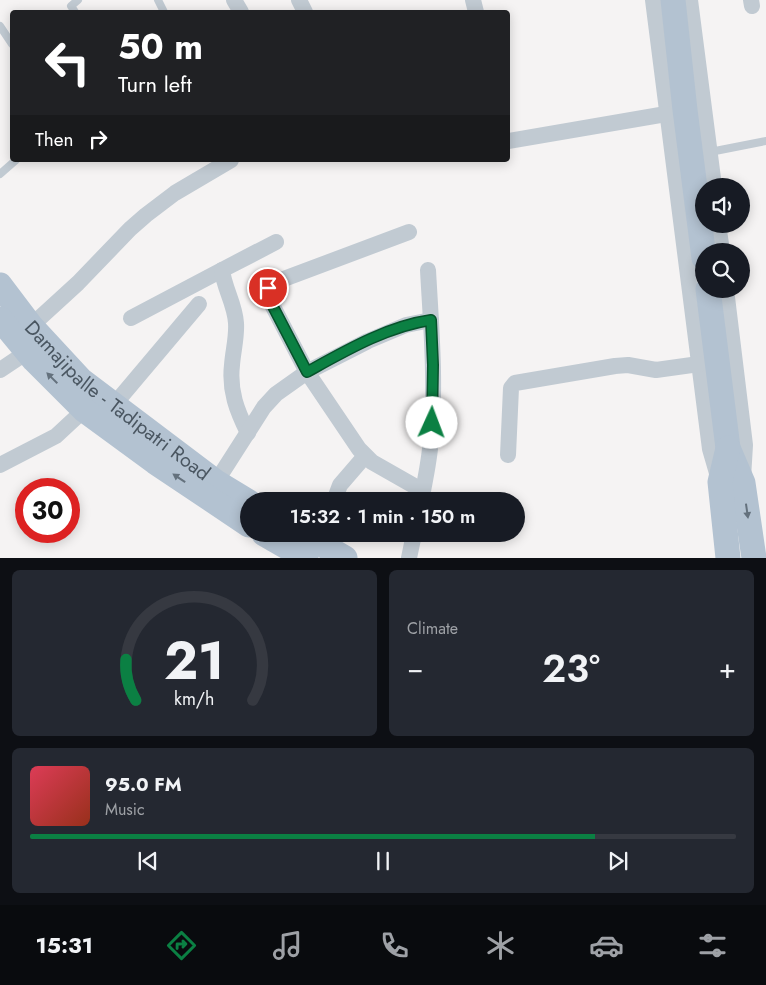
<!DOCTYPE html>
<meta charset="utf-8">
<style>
:root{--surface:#171b24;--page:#242831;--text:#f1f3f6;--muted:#9ea1a6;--line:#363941;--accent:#0b8043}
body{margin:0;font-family:Jost,sans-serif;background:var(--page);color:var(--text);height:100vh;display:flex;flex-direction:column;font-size:19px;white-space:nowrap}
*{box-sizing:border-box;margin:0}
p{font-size:16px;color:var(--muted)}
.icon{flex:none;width:28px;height:28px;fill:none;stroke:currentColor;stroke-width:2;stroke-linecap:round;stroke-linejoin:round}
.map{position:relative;height:558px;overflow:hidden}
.drawer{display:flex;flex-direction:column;gap:12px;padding:12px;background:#0d0f14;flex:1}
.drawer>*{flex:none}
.guide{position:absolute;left:10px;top:10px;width:500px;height:152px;border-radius:5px;box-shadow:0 2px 12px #0003;background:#202124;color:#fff;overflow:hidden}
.tools{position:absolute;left:695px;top:178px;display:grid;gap:10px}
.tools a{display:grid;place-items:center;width:55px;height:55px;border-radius:50%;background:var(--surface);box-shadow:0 2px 12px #0003;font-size:25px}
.speed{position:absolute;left:15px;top:478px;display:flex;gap:10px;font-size:25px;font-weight:700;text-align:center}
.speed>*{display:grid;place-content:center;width:65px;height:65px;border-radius:50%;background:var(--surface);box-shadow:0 2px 12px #0003;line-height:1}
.speed .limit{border:8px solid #d22;background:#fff;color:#111}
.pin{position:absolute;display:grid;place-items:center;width:42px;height:42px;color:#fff;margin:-21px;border:2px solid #fff;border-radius:50%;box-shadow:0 1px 5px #0007}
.me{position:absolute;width:55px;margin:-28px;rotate:2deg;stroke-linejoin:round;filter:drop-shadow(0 0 4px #0008)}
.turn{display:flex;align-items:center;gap:18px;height:105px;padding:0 25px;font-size:22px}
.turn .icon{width:65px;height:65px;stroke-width:2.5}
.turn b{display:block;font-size:35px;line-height:42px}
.then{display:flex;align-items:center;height:48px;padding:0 25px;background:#0003;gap:10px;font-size:19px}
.big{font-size:38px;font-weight:600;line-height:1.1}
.drawer .tile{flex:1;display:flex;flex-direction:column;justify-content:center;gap:8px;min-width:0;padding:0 18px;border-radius:8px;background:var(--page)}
.drawer .dial{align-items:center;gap:0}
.dial svg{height:130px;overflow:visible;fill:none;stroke:var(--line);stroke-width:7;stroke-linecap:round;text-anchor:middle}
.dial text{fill:var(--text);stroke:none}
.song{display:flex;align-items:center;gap:15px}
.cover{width:60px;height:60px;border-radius:8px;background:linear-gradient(135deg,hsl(350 70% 55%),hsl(10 70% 35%))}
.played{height:5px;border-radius:2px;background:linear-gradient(90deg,var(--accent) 80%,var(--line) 80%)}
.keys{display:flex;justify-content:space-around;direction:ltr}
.heat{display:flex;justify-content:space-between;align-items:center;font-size:28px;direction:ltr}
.drawer .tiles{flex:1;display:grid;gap:12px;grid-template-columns:1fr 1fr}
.tile:last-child{grid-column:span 2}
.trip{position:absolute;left:240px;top:492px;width:285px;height:50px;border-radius:25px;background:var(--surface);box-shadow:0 2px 12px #0003;font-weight:600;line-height:50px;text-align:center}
.dock{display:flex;height:80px;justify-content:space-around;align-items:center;background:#090b0e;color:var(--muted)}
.dock .icon{width:35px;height:35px}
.dock .selected{color:var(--accent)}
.dock b{font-size:22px;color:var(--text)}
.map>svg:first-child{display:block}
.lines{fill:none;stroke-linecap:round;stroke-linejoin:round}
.service{stroke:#c1cad2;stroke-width:8}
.minor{stroke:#c1cad2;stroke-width:16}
.primary{stroke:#b3c2d1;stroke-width:25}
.oneway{fill:#64717d}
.route-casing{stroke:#07532c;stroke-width:12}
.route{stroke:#0b8043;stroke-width:9}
.labels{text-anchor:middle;stroke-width:4.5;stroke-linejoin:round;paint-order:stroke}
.street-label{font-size:20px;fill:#4a5661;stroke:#fff}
</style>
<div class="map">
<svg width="766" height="558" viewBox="0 0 766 558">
<rect width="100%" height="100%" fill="#f5f3f3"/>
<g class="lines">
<g class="service">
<path d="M158,0L164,12"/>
<path d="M75,12L71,6L78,0"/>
<path d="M0,26L12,44"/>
<path d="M710,152L766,141"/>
<path d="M0,174L16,160"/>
</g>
<g class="minor">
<path d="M234,0L241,12"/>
<path d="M299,0L305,12"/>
<path d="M473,0L476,12"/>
<path d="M653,0L710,449L719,480"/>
<path d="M690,0L714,186"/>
<path d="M751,0L752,6"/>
<path d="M508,141L666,114"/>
<path d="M718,224L722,251"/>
<path d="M409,232L273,283L268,288L267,295L307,372L359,449L372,462L423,491"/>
<path d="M726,289L745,445L743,478"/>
<path d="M131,318L222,270"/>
<path d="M31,326L78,283L130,229L146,215L175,193L231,160"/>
<path d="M0,370L27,352"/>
<path d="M113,406L199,304"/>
<path d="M248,433C237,411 229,391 232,365C233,351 237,337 236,323C235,304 224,288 222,270L276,242"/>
<path d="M508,455L511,388L515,383L615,366L628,365L656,370L699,364"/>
<path d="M0,465L56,436L84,410"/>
<path d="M216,482L264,407L276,394L307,372L368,341L406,325L431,320"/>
<path d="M334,501L340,485L365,456"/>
<path d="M421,501C425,480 430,459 431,437C436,381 431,325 428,270"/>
<path d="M409,558L414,534"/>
</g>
<g class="primary">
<path d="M673,0L685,110L704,258"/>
<path id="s1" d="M0,285L31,326L81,380L216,482L249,502"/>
<path d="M708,289L728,448L743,483L754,558"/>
<path d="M0,319L34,360L84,410L155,462L249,525"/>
<path d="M264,534L306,558"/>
<path d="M304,534L345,558"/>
<path d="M728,558L720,482L728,448"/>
</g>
</g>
<defs><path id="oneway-solid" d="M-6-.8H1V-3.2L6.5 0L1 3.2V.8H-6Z" transform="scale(1.25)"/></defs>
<g class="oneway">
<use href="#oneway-solid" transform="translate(52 378) rotate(-135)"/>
<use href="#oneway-solid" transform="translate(179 478) rotate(-146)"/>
<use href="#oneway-solid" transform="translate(747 511) rotate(82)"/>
</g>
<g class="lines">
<g class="route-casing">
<path id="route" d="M268,288L267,295L307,372C345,351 388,326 431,320L433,365L432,423"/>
</g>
<use href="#route" class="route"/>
</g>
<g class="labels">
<g class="street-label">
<text dy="7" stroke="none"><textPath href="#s1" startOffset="166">Damajipalle - Tadipatri Road</textPath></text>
</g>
</g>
</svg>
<div class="tools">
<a><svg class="icon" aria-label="sound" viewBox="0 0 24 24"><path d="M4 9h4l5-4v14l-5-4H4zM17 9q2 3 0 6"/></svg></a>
<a><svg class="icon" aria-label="search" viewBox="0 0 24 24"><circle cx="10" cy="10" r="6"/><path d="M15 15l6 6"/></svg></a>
</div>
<div class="speed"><div class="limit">30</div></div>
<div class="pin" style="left:268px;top:288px;background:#d93025"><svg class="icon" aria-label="arrive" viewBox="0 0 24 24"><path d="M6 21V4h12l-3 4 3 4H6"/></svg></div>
<svg class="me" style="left:432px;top:423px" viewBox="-20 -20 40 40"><circle r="19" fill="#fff"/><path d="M0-13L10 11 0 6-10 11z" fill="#0b8043"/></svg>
<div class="trip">15:32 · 1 min · 150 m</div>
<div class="guide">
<div class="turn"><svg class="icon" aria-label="left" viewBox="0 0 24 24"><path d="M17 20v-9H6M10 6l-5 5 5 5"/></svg><div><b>50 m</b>Turn left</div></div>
<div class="then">Then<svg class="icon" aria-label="right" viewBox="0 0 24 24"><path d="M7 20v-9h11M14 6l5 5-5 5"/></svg></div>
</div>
</div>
<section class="drawer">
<div class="tiles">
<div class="tile dial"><svg viewBox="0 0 100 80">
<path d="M14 69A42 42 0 1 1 86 69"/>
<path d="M14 69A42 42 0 0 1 8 44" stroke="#0b8043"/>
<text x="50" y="56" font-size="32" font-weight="700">21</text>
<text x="50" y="72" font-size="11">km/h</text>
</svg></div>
<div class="tile"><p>Climate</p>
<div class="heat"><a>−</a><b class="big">23°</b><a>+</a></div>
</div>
<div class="tile">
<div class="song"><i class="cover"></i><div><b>95.0 FM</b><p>Music</p></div></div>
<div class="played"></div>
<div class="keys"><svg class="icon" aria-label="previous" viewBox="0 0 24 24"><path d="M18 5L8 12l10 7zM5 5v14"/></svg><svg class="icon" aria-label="pause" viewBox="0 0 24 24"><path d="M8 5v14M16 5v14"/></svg><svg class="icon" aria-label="next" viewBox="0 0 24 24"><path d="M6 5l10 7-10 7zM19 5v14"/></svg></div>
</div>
</div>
</section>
<nav class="dock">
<b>15:31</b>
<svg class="icon selected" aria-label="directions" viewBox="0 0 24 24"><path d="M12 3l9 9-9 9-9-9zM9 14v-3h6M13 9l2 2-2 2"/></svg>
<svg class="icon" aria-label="music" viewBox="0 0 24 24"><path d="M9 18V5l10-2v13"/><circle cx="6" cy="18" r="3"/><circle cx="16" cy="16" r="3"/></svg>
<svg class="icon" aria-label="phone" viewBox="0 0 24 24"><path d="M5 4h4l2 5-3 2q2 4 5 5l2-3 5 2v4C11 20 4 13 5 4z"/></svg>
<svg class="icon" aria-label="climate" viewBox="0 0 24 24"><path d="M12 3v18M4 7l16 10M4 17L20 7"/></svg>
<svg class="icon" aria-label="car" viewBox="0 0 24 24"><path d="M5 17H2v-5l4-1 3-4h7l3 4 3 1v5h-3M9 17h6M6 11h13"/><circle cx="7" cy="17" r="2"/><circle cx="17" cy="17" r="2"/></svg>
<svg class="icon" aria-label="filters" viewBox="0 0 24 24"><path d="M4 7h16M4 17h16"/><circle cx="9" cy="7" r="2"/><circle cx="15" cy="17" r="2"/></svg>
</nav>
